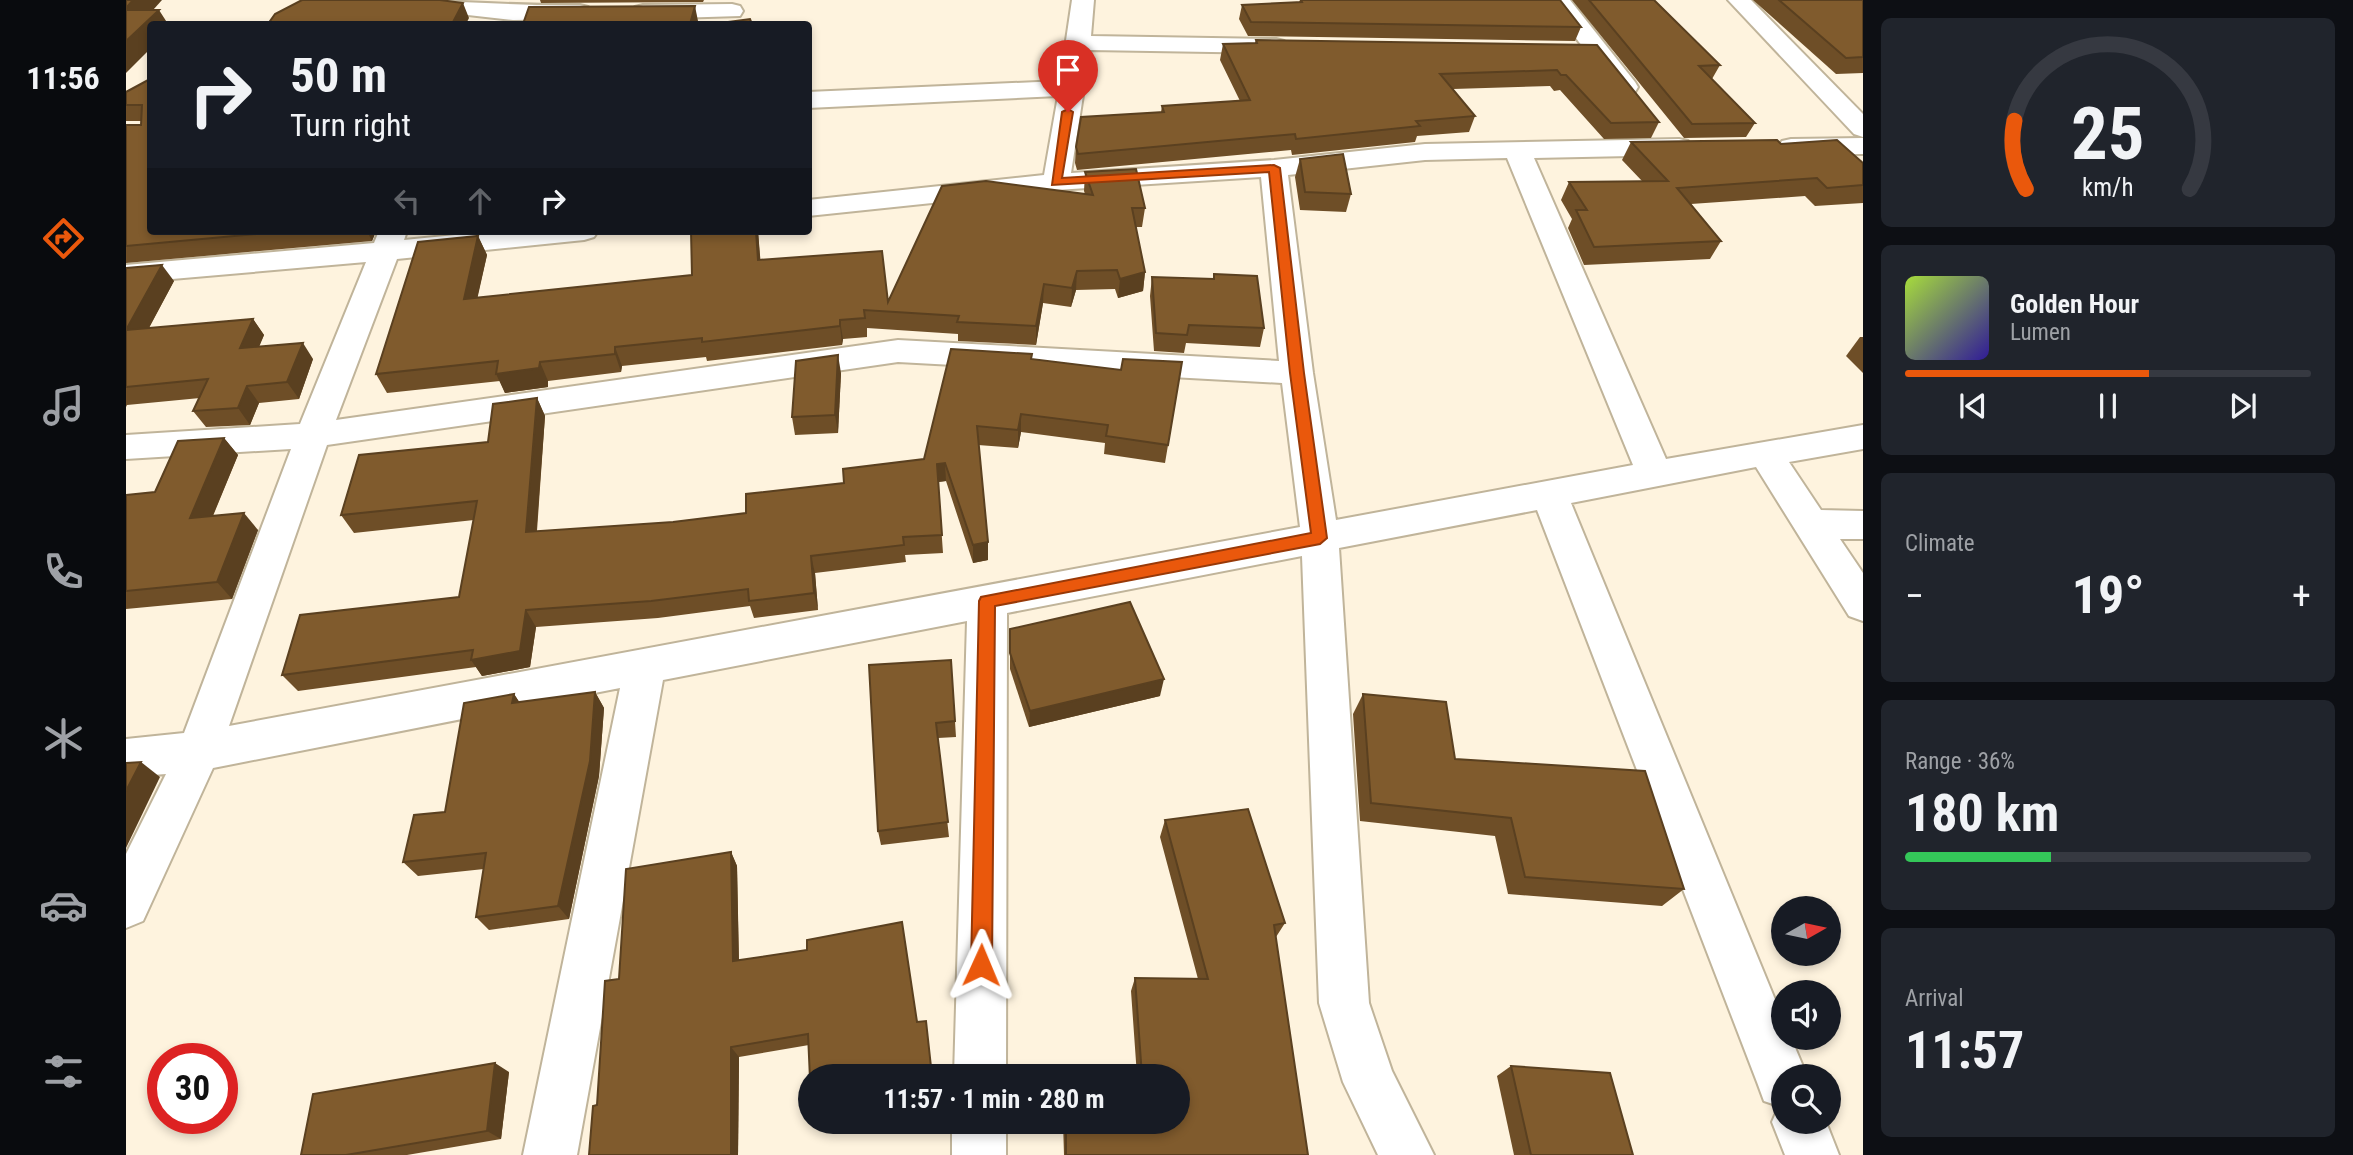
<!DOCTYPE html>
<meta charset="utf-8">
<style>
:root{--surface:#171b24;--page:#20242c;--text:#f1f3f6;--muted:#9ea1a6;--line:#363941;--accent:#ea580c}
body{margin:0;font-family:"Roboto Condensed",sans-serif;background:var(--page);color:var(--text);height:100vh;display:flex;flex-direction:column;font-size:26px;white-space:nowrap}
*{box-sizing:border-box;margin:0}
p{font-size:23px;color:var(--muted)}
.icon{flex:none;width:38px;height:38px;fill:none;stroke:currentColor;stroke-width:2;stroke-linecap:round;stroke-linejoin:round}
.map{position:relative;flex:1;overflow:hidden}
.sheet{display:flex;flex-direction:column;gap:18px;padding:18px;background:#0d0f14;width:490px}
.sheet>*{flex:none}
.banner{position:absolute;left:21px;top:21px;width:665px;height:214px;border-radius:7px;box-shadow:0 4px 10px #0003;background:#171b24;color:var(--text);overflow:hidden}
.needle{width:46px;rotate:81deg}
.fabs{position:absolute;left:1645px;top:896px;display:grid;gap:14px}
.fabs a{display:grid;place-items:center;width:70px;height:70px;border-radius:50%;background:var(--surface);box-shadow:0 4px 10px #0003;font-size:35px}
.speed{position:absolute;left:21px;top:1043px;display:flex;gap:14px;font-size:35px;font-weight:700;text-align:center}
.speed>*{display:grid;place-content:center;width:91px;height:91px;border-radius:50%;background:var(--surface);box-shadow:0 4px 10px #0003;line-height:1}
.speed .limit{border:10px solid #d22;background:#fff;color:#111}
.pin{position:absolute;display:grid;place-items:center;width:60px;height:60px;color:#fff;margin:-72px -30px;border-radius:50% 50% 50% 0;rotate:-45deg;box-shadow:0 0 7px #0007}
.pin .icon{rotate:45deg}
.me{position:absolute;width:77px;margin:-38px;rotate:1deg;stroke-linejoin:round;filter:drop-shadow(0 0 5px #0008)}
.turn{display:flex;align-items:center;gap:24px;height:147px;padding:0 28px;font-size:32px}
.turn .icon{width:91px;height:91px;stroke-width:2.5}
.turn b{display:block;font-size:49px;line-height:60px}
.lanes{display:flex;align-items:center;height:66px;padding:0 28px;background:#0003;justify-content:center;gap:35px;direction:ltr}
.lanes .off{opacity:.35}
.big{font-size:52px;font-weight:700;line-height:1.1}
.sheet .tile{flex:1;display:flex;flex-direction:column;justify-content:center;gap:10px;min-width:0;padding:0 24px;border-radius:10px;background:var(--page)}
.sheet .dial{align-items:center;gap:0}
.dial svg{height:182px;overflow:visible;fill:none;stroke:var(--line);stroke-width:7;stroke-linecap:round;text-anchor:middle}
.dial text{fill:var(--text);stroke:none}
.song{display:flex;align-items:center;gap:21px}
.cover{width:84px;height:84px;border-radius:10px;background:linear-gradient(135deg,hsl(80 70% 55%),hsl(250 70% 35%))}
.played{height:7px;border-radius:4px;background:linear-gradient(90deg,var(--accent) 60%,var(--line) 60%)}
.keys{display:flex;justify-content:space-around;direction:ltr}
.heat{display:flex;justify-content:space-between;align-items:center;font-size:38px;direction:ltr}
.charge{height:10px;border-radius:5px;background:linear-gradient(90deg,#34c759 36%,var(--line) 0)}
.trip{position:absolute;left:672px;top:1064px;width:392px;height:70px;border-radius:35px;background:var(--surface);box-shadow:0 4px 10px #0003;font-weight:700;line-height:70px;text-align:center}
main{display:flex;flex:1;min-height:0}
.tabs{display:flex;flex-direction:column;width:126px;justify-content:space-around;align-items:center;background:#090b0e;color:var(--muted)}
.tabs .icon{width:49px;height:49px}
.tabs .on{color:var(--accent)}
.tabs b{font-size:32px;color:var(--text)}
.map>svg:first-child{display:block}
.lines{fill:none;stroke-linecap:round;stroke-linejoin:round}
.street-casing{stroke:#c0b49a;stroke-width:4}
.street{fill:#fff;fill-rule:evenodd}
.wall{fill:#6e4e27}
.shaded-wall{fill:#5a4020}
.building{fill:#805b2d;stroke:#5a4020;stroke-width:2}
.route{fill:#ea580c;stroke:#983908;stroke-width:2}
</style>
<main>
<nav class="tabs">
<b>11:56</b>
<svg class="icon on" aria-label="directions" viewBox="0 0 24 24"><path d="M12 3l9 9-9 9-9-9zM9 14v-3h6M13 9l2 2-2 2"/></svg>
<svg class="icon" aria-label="music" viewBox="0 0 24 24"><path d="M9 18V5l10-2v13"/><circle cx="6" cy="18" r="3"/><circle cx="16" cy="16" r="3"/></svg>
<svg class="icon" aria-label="phone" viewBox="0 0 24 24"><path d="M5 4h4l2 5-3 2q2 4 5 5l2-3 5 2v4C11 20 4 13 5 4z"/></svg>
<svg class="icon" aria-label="climate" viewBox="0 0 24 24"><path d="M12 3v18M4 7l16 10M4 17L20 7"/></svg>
<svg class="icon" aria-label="car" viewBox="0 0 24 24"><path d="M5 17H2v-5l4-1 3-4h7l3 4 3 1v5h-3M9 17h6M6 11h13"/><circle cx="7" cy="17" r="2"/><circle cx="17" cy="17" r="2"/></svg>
<svg class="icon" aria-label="filters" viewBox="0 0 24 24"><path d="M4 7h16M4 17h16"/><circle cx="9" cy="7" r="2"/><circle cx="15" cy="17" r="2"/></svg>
</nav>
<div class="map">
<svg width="1737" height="1155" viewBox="0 0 1737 1155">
<rect width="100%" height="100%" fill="#fef3de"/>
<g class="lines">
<g class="street-casing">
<g id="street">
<path d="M260,0C325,0 389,6 454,5L462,7L465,12L462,17L454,19L387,20L271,7L263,5Z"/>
<path d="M946,0H968L965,36L1150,39L1158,41L1162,46L1158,51L1150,53L964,50L945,173L1148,160L1299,144L1553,139L1562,141L1566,147L1562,153L1553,155L1408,158L1540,459L1737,425V449L1663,462L1695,510L1737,511V539H1714L1737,573V621L1723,616L1630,467L1445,503L1657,1019V1038H1665L1681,1076H1657V1122H1700L1713,1155H1659L1646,1122L1653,1106L1638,1101L1631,1082L1411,510L1213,548L1243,1003L1266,1071L1308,1155H1252L1217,1082L1193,1003L1176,556L881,613L880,1076H828L841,621L537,680L451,1155H397L494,688L87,768L17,921L0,928V854L40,774L0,777V739L58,733L165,449L0,459V435L174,424L240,262L0,283V265L248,243L253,231H281L278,240L370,231H472L468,237L458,240L271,259L210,420L772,340L1153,361L1135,177L930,190L682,216V200L918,175L932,96L682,108V92L934,81ZM1381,158L1507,465L1210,520L1187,373L1162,175L1299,160ZM772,362L1156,383L1174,527L103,726L201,445Z"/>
<path d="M1421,0H1444L1509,82L1512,87L1509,92L1500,94L1491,92Z"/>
<path d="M1602,0H1625L1737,114V137L1728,134Z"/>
<path d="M606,4L614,6L617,11L614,16L517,19L509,17L506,12L509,7L517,5Z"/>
<path d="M1737,138V154L1665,155L1656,153L1652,147L1656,141L1665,139Z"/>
<rect x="826" y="1122" width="54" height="33"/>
</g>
</g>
<use href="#street" class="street"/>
</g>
<g class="wall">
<path d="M414,0H578L577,2L415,3Z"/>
<path d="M1174,0H1434L1455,27L1449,41L1122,36L1113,19L1116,5L1173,2Z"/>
<path d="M1446,0H1528L1594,65L1586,79L1629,123L1620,137L1558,138Z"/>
<path d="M1627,0H1737V73L1710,74Z"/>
<path d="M1130,40L1471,45L1533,122L1525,138L1478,139L1434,90L1428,91L1424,86L1327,89L1349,116L1343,132L1291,136L1289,142L1166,155L1165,150L951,170L949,163L950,147L1035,112L1036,106L1114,101L1094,60L1097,44L1129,43Z"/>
<path d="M24,79V231H250L246,241L0,263V125H15V121H0V92Z"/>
<path d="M1505,142L1655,144L1737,163V203L1689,206L1679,196L1565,204L1595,241L1584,259L1458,265L1442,228L1446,219L1435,200L1443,182L1516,181L1496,160Z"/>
<path d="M1174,159L1225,194L1220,212L1174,210L1169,177Z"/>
<path d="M959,172L1019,208L1016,227H1009L1019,272L1017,291L992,298L989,289L950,290L945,307L917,303L910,345L832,341V334L741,328V337L717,339L716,345L581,361L580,357L496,366L495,372L422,381V387L379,393L374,381L261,393L250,374L352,236L361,255L351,298L566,275L565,231H632L634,260L762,302L959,194L958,191Z"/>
<path d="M0,268L48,281L23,328L127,319L138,335L133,346L187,359L173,399L133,403L124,425L80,427L67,411L74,398L1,405L0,407Z"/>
<path d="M1088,274L1138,328L1134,347L1060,343L1058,353L1028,351L1024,296L1026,277L1087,279Z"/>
<path d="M1734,337H1737V373L1720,356Z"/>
<path d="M906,354V359L995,370L1056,362L1039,463L978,454L979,443L895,432L892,448L852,445L862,560L847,563L820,481L812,482L817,553L779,555L780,562L689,573L692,610L628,618L624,606L532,618L410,627L404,667L356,676L350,667L172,691L156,675L333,597L348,520L228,533L215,515L362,442L411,398L419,416L411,531L547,522L620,513L798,459Z"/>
<path d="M715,373L712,433L669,435L666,417Z"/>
<path d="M98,438L112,455L87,516L132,530L106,599L0,609V495L29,492Z"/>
<path d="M884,629L1034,696L903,727L884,669Z"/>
<path d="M825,660L830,737L812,738L823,837L755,845L752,831Z"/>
<path d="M469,692L478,708L473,776L443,919L363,930L350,917L358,869L292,876L277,862L319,812L388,694L393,702Z"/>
<path d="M1237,694L1329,759L1558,889L1536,906L1382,894L1369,836L1234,821L1227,714Z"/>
<path d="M1039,820L1159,923L1150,937L1182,1155H938L937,1122H1052V1076H1011L1005,991L1009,978L1072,979L1034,837Z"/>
<path d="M605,852L611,866L613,960L792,1022L801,1031L683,1045L613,1057L612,1155H463L471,1105L493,979Z"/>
<path d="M1385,1066L1507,1155H1388L1371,1076Z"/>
<path d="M383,1072L375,1139L281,1155H175Z"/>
<path d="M689,1122H710L691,1125Z"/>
</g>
<g class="shaded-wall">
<path d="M7,0H36L10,29L0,13V8Z"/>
<path d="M337,3L343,18L340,24H326Z"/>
<path d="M569,6L572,21L571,24H564Z"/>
<path d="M33,10L42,24H24V49L0,73V41Z"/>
<path d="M241,231H250L246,241Z"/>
<path d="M630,231H632L636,279L632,260Z"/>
<path d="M352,236L361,255L347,318L338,299Z"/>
<path d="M36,265L48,281L13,346L0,330Z"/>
<path d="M951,271L950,290L945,307L946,288Z"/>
<path d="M1019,272L1017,291L992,298L994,279Z"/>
<path d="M918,284L917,303L910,345V326Z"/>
<path d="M127,319L138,335L126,364L114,348Z"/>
<path d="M714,320L717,339L716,345L714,326Z"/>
<path d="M177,343L187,359L173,399L161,382Z"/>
<path d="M489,347L496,366L495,372L489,354Z"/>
<path d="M712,355L715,373L712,433L709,415Z"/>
<path d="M414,362L422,381V387L379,393L370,374Z"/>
<path d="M121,386L133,403L124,425L112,408Z"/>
<path d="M411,398L419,416L409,550L400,532Z"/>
<path d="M895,414V432L892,448V430Z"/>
<path d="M98,438L112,455L79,534L64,518Z"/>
<path d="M819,463L820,481L812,482L811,464Z"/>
<path d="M118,513L132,530L106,599L91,582Z"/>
<path d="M862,542V560L847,563V545Z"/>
<path d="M685,556L689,573L692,610L688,593Z"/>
<path d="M400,610L410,627L404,667L356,676L345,660Z"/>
<path d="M1038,679L1034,696L903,727L904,711Z"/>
<path d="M469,692L478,708L473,776L443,919L432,906Z"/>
<path d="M388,694L398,709L386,703Z"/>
<path d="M15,762L34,777L0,848V791Z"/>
<path d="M605,852L611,866L613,973L607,961Z"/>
<path d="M605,1047L613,1057L612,1155H605Z"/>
<path d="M369,1063L383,1072L375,1139L361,1131Z"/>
</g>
<g class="building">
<path d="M0,0H7L0,8Z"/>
<path d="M176,0H314L337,3L326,24H142L149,14Z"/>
<path d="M1175,0H1434L1455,27L1125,22L1116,5L1176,2Z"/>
<path d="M1463,0H1528L1594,65L1573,66L1629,123L1566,124Z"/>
<path d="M1653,0H1737V57L1720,58Z"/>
<path d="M569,6L564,24H397L403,7Z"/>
<path d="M0,10H33L0,41Z"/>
<path d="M624,19L626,24H587Z"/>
<path d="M1130,40L1471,45L1533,122L1485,123L1440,75H1435L1431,70L1314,74L1349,116L1290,121L1294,126L1170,139L1169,134L952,154L950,147L955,117L1038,112L1036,106L1124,100L1097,44L1131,43Z"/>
<path d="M24,79V231H163L0,246V125H15L16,105H0V92Z"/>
<path d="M1651,140L1655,144L1711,140L1737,163V185L1701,188L1691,178L1551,188L1595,241L1468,247L1450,210H1461L1443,182L1542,181L1505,142Z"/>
<path d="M1217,154L1225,194L1179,192L1174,159Z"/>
<path d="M1010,169L1019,208H1006L1019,272L994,279L991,270L951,271L946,288L918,284L910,326L831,322L833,316L738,310L739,318L714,320V326L576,342V338L489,347V354L414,362L413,368L370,374L372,361L250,374L292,242L352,236L338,299L566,275L565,231H630L632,260L756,251L762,302L816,186L860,181L967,195L959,172Z"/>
<path d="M36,265L0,330L127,319L114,348L177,343L161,382L121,386L112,408L67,411L82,379L0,387V268Z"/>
<path d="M1088,274L1131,276L1138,328L1063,325L1061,335L1030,333L1026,277L1088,279Z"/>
<path d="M825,349L906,354L905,359L995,370L997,359L1056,362L1042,445L980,436L982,425L895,414L892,430L851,426L862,542L847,545L819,463L811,464L816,535L777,537L778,545L685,556L688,593L623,601L622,589L525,601L400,610L394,651L345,660L347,650L156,675L174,615L333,597L351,501L215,515L233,455L362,442L367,404L411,398L400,532L547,522L620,513V494L718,483L717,469L798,459Z"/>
<path d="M712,355L709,415L666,417L670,361Z"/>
<path d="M98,438L64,518L118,513L91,582L0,591V495L29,492L52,441Z"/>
<path d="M1004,602L1038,679L904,711L884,653V629Z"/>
<path d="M825,660L829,721L810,723L822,822L752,831L743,665Z"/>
<path d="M469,692L464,761L432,906L350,917L360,853L277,862L288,815L319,812L338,703L388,694L386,703Z"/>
<path d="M1237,694L1320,702L1329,759L1519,771L1558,889L1399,877L1385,818L1245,803Z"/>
<path d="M15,762L0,791V763Z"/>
<path d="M1122,809L1159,923L1148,925L1182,1155H940V1122H1052V1076H1016L1009,978L1082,979L1039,820Z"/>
<path d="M605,852L607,961L681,950V940L776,922L791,1022L800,1021L806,1076H684V1079L682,1034L605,1047V1155H463L467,1106L471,1105L479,981L493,979L500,869Z"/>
<path d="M369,1063L361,1131L220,1155H175L187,1094Z"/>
<path d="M1385,1066L1484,1073L1507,1155H1405Z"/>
</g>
<path class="route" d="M942,109L947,112L936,178L1148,165L1154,168L1178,373L1201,538L1194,544L869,606L866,965L863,972L855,975L848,972L845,965L853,601L855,597L1185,533L1164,373L1143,172L926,185L936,112Z"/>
</svg>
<div class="fabs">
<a><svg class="needle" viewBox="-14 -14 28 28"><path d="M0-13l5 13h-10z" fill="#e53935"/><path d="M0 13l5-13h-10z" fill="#9ea1a6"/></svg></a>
<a><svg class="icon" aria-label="sound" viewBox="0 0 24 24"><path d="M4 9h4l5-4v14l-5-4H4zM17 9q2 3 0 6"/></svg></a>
<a><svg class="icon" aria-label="search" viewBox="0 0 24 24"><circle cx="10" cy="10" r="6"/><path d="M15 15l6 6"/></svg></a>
</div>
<div class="speed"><div class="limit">30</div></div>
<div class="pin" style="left:942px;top:112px;background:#d93025"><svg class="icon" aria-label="arrive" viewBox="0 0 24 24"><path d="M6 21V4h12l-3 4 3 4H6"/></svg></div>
<svg class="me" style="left:855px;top:965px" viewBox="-20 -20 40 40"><path d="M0-17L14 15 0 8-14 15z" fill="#ea580c" stroke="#fff" stroke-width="4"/></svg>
<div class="trip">11:57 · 1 min · 280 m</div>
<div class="banner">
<div class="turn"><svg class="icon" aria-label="right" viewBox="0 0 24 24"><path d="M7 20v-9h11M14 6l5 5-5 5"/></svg><div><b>50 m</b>Turn right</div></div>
<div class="lanes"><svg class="icon off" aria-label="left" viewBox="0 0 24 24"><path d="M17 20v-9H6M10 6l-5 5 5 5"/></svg><svg class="icon off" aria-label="ahead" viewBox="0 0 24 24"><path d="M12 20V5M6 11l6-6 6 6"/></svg><svg class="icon" aria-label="right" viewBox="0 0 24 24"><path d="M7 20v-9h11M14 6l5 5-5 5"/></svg></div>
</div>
</div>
<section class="sheet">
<div class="tile dial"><svg viewBox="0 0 100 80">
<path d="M14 69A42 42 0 1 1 86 69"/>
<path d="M14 69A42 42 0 0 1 9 39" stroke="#ea580c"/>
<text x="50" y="56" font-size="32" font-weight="700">25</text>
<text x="50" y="72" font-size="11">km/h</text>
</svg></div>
<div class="tile">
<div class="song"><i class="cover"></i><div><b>Golden Hour</b><p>Lumen</p></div></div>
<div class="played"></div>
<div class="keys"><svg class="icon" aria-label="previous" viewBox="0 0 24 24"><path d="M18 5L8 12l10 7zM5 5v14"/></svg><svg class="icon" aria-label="pause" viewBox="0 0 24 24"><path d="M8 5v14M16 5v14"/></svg><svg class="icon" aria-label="next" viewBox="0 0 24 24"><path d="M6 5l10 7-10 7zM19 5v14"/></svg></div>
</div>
<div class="tile"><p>Climate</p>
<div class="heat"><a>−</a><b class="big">19°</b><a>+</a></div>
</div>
<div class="tile"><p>Range · 36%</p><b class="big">180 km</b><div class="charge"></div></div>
<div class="tile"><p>Arrival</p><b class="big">11:57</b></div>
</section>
</main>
